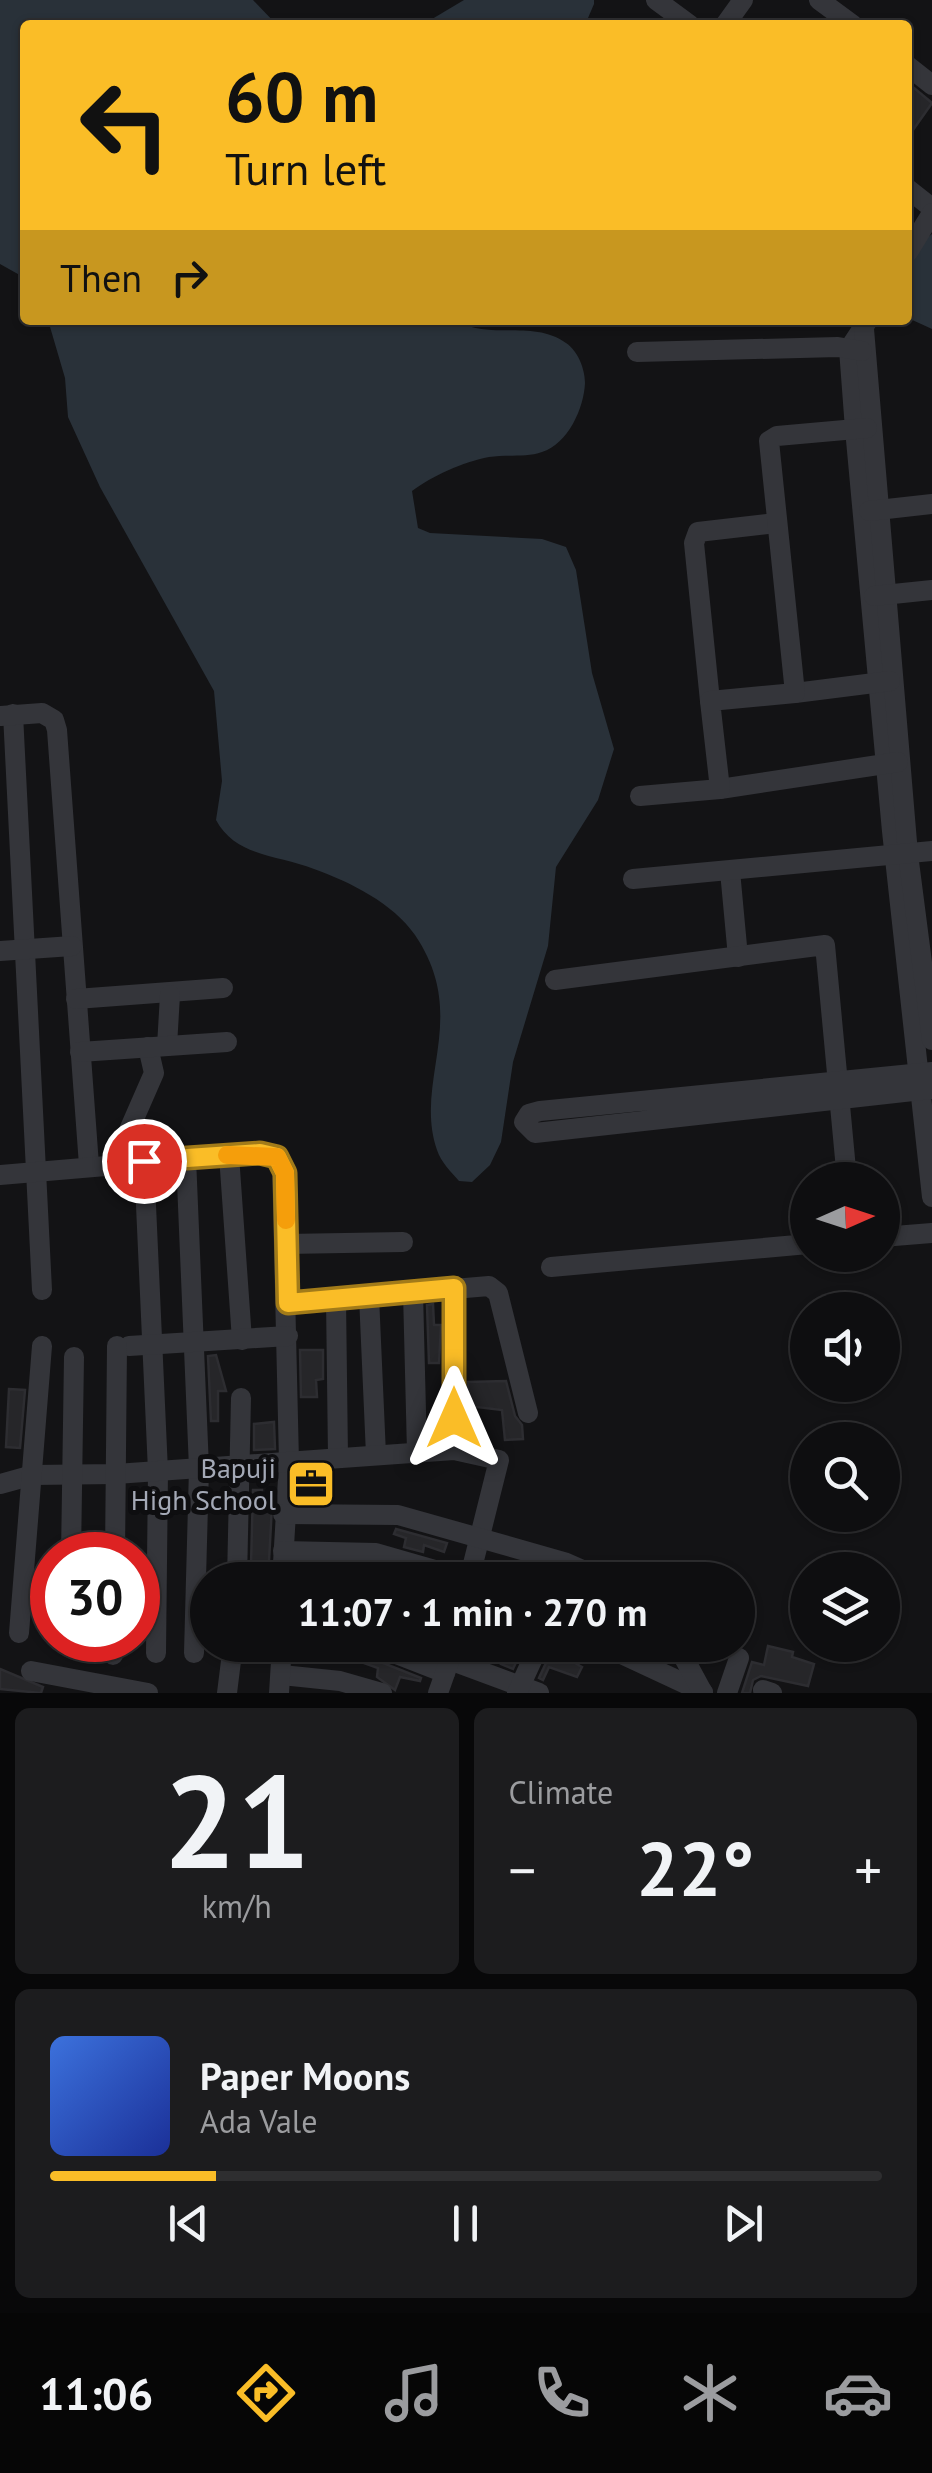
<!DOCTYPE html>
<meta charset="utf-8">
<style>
:root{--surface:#0e0e10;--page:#1c1c1e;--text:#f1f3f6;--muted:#9b9c9f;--line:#2e2e30;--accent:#fabd27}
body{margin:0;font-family:"PT Sans",sans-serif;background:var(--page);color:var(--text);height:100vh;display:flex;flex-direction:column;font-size:38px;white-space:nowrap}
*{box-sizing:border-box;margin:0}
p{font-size:32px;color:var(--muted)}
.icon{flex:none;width:55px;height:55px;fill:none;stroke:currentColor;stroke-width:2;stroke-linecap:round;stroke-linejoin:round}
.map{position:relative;height:1693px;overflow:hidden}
.panel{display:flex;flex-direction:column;gap:15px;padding:15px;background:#080809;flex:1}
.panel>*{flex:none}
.hud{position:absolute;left:20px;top:20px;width:892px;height:305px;border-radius:10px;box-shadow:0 2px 8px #0004,0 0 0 2px var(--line);background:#fabd27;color:#111;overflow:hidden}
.needle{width:65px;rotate:87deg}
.fabs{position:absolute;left:790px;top:1162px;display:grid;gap:20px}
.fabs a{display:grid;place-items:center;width:110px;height:110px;border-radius:50%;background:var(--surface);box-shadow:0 2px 8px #0004,0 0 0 2px var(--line);font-size:50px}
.speed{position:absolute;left:30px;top:1532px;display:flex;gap:20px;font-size:50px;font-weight:700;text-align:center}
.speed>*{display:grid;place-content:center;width:130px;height:130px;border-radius:50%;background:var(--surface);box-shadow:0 2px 8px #0004,0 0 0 2px var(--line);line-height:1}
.speed .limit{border:15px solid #d22;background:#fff;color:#111}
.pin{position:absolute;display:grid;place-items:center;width:85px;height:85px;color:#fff;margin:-42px;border:5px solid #fff;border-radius:50%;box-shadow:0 2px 10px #0007}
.me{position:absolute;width:110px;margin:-55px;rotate:0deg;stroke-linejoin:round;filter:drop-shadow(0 0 8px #0008)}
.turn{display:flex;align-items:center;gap:35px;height:210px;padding:0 40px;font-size:45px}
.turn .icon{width:130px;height:130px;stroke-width:2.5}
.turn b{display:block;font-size:70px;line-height:85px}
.then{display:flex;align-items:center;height:95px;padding:0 40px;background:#0003;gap:20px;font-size:38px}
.big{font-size:75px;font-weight:600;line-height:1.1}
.panel .tile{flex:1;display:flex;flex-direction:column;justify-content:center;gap:15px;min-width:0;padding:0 35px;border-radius:15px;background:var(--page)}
.panel .dial{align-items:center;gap:0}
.dial b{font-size:130px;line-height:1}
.song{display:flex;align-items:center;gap:30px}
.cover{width:120px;height:120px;border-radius:15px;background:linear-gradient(135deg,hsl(220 70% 55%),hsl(230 70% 35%))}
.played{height:10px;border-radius:5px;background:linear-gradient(90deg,var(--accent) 20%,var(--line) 20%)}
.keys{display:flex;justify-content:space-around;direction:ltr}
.heat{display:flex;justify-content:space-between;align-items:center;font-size:55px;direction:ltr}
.panel .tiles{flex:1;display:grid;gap:15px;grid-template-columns:1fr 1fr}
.tile:last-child{grid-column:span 2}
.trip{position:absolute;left:190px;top:1562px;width:565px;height:100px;border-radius:50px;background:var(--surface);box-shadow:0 2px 8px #0004,0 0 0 2px var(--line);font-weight:600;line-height:100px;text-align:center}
.tab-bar{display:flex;height:160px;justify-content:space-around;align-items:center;background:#060606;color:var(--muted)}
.tab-bar .icon{width:70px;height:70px}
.tab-bar .current{color:var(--accent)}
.tab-bar b{font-size:45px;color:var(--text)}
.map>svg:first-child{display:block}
.water{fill:#293139}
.building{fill:#262629;stroke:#2d2d31;stroke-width:2.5}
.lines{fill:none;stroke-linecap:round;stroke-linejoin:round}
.minor{stroke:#34353a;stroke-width:20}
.route-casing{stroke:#a27b19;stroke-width:25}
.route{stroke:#fabd27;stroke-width:18}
.slow{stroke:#f59e0b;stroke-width:18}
.labels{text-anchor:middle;stroke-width:10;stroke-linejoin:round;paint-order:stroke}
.poi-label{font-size:28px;fill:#a4a9b6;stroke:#0e0e10;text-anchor:end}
</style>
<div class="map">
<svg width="932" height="1693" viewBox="0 0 932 1693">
<rect width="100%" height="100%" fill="#131315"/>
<g class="water">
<path d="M0,0H253L277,25H25V278L0,264Z"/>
<path d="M464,0H594V4L585,25H422Z"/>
<path d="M932,234V329L908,318V241H923Z"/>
<path d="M48,320H455C488,341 532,319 566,343C578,351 585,369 585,383C584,408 568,444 542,452C526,458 506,454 489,457C463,462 432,476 412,491L418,528L430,533L542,539L566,547L576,570L592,673L614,749L598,800L556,867L548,946L513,1062L501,1142L490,1165L472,1182L459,1181C451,1172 441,1162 437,1150C413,1080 471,1018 415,935C393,903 350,882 314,869C278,855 236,857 216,820L222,781L214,691L100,487L68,417L65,378Z"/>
</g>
<g class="building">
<path d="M914,88L932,103L908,137V96Z"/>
<path d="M433,1304L434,1325H441L439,1363H429L427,1305Z"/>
<path d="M300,1350H323V1379L316,1380L317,1397H301Z"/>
<path d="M216,1355L226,1391H218V1421H211L208,1356Z"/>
<path d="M506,1381L515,1416L522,1425L523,1439L505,1440L502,1410L468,1406V1382Z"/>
<path d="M9,1389L25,1390L20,1448L6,1447Z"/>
<path d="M274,1422L275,1449L254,1450V1424Z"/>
<path d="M253,1490H262V1505H272L268,1580H258L257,1565H251Z"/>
<path d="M396,1529L447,1543L444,1552L424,1545L423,1552L404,1547L406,1538L394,1534Z"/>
<path d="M477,1645H524L513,1669L501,1664L504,1656Z"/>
<path d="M562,1645H575L568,1659L582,1667L577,1677L549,1667L543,1680L539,1678L552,1650L558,1653Z"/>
<path d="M768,1646L793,1652L792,1657L814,1664L808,1686L761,1676L753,1680L750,1693H742L752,1662L764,1665Z"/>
<path d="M363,1655L421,1678L420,1681L400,1677L395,1690L377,1677L378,1668L361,1662Z"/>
<path d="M0,1669L43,1687L41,1693L0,1689Z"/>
</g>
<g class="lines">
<g class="minor">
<path d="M656,0L690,25"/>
<path d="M819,0L853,25"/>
<path d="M725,25L743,0"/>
<path d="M908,66L932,85"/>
<path d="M908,189L932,208"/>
<path d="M908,252L932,213"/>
<path d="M868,320L849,349L855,429L892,831L932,1197"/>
<path d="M864,329L908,854L932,1040"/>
<path d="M637,352L838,347L862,351"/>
<path d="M869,511L932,504"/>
<path d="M874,596L932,590"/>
<path d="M795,693L890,681"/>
<path d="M710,701L694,543L698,532L776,523"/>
<path d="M13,714L42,1290"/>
<path d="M1,716L42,713L54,720L57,730L89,1165"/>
<path d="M720,789L898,762"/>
<path d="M640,796L720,789L710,701L795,693L769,441L777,436L867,428"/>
<path d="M730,871L738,957"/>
<path d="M633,879L932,851"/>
<path d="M0,951L72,946"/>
<path d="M555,980L825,945L847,1180"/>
<path d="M76,999L223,988"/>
<path d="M167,1046L170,995"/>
<path d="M148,1047L154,1073L126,1137L144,1161L158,1471L156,1653"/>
<path d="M80,1052L227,1042"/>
<path d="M932,1072L540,1111L529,1114L524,1122L535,1133L932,1089"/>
<path d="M229,1155L242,1340"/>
<path d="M186,1158L199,1468L194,1653"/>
<path d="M0,1175L260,1153L277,1157L282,1163L289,1462L282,1580"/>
<path d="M882,1237L932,1233"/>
<path d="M286,1244L403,1242"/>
<path d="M551,1267L808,1244"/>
<path d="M413,1292L417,1452"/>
<path d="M369,1296L376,1455"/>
<path d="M336,1299L338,1457"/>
<path d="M288,1303L489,1286L498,1293L528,1413"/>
<path d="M129,1346L288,1336"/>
<path d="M454,1450L455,1288"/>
<path d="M0,1484L33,1475L116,1474L454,1450L499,1460L469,1580"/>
<path d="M283,1514L398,1515L564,1562L605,1580"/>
<path d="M283,1551L376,1553L470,1580"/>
<path d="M71,1555L74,1357"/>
<path d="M115,1555L117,1346"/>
<path d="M237,1580L241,1398"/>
<path d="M19,1633L42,1346"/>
<path d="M373,1645L445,1673"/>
<path d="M602,1645L703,1692"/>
<path d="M677,1645L703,1693"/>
<path d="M70,1648V1640"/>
<path d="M113,1655V1640"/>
<path d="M450,1660L539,1693"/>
<path d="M31,1671L148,1693"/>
<path d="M282,1675L340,1681L382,1693"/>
<path d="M763,1690L772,1693"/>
<path d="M227,1693L233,1645"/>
<path d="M279,1693L282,1645"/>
<path d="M438,1693L455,1645"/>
<path d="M517,1693L539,1645"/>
<path d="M727,1693L739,1658"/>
</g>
</g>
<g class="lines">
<g class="route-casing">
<path id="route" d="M144,1161L260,1153L277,1157L285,1173L288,1303L454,1288V1418"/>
</g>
<use href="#route" class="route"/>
<path class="slow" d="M227,1155L277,1157L285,1173L286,1220"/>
</g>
<defs>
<g id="office-square" transform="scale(2.5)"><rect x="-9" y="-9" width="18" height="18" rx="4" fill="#fabd27" stroke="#0e0e10"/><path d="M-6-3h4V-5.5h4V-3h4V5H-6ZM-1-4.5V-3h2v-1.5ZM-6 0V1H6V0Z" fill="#111"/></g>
</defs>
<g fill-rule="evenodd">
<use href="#office-square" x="311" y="1484"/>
</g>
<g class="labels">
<g class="poi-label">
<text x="276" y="1478">Bapuji<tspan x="276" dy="32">High School</tspan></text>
</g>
</g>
</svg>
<div class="fabs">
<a><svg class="needle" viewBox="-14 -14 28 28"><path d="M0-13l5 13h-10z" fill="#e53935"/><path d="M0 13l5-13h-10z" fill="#9b9c9f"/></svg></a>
<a><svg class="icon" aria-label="sound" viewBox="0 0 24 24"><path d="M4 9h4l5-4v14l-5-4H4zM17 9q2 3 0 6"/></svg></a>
<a><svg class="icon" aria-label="search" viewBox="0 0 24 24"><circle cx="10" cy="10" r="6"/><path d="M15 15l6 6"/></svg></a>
<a><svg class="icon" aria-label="layers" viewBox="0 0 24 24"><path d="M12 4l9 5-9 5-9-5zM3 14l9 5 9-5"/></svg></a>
</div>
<div class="speed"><div class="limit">30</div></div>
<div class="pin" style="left:144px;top:1161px;background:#d93025"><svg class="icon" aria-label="arrive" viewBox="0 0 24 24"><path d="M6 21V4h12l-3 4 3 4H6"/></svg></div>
<svg class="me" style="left:454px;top:1418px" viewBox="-20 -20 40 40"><path d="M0-17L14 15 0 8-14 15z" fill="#fabd27" stroke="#fff" stroke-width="4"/></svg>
<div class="trip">11:07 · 1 min · 270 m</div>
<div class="hud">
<div class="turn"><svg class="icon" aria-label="left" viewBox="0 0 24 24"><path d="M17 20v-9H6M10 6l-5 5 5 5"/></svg><div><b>60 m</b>Turn left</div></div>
<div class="then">Then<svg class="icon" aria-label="right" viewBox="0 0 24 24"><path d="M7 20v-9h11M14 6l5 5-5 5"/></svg></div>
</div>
</div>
<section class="panel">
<div class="tiles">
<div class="tile dial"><b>21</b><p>km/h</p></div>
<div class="tile"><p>Climate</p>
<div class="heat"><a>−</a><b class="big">22°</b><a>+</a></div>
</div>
<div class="tile">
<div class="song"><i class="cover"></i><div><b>Paper Moons</b><p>Ada Vale</p></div></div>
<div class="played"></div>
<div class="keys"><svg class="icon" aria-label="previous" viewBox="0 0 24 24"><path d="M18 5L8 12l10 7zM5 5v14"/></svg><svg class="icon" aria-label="pause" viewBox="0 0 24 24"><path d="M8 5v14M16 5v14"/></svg><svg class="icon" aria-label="next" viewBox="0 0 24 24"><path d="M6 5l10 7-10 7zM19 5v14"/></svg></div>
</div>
</div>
</section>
<nav class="tab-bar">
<b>11:06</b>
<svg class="icon current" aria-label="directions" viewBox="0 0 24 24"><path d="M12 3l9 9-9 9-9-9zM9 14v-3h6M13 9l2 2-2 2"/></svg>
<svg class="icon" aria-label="music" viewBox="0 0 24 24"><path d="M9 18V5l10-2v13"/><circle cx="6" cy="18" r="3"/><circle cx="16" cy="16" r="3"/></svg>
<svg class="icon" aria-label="phone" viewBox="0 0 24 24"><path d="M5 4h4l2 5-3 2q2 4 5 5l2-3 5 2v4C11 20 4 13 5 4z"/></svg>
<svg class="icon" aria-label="climate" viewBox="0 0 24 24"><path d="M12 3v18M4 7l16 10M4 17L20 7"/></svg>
<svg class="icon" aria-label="car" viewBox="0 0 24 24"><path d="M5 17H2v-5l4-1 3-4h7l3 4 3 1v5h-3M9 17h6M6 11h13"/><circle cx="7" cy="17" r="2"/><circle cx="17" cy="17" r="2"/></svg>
</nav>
